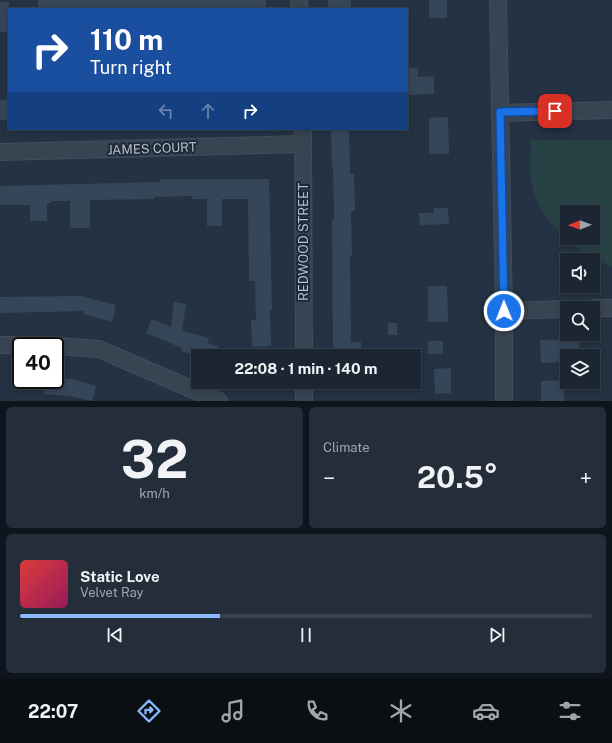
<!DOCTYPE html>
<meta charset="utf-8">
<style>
:root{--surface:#1b2632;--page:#242e3a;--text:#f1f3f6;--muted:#a0a5ac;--line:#39434d;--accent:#89b8fe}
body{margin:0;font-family:"Public Sans",sans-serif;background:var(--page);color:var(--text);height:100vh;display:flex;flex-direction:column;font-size:15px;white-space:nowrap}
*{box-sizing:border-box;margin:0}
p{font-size:13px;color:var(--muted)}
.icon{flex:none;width:22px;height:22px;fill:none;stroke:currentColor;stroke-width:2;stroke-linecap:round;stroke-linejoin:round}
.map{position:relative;height:401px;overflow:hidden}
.details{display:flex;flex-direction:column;gap:6px;padding:6px;background:#0f151c;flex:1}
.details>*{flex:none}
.hud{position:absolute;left:8px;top:8px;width:400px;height:122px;border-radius:0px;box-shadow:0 2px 6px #0003,0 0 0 1px var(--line);background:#1a4fa0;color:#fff;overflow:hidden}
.needle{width:26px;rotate:269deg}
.fabs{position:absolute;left:560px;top:205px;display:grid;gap:8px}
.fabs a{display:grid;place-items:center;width:40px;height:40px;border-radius:0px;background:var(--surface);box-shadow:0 2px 6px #0003,0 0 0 1px var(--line);font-size:20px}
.speed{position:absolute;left:12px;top:337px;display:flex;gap:8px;font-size:20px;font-weight:700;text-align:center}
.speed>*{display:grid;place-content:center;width:52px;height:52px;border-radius:50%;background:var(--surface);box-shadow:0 2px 6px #0003,0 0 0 1px var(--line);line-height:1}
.speed .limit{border:2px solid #111;border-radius:6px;background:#fff;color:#111}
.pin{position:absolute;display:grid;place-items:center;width:34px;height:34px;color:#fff;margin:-17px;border-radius:8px;box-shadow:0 2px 6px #0006}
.me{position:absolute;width:44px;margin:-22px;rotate:359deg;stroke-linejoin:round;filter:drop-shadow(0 0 3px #0008)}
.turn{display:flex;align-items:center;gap:14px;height:84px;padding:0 16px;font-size:18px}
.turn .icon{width:52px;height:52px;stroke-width:2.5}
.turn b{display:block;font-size:28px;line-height:34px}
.lanes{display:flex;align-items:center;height:38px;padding:0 16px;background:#0003;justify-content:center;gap:20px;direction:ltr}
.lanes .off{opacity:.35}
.big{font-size:30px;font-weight:700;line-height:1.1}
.details .widget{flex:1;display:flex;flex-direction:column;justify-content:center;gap:6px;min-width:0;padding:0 14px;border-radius:6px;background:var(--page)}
.details .dial{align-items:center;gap:0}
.dial b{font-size:52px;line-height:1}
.song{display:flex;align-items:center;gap:12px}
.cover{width:48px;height:48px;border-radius:6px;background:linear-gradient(135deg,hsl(0 70% 55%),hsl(330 70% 35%))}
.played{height:4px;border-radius:2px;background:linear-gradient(90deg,var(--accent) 35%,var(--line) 35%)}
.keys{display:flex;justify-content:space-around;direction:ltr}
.heat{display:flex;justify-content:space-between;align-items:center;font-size:22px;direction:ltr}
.details .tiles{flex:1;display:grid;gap:6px;grid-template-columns:1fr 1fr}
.widget:last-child{grid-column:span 2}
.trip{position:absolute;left:191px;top:349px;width:230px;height:40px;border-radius:0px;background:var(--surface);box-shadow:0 2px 6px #0003,0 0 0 1px var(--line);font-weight:700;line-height:40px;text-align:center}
.tab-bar{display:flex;height:64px;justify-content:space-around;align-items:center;background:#0b0f14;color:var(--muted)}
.tab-bar .icon{width:28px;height:28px}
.tab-bar .selected{color:var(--accent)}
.tab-bar b{font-size:18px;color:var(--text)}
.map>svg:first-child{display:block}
.green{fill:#274144;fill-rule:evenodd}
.building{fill:#364659}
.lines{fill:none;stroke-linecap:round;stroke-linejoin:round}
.minor-casing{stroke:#434d5c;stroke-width:18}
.minor{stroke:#394452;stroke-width:16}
.route-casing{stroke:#114b97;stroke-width:10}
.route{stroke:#1a73e8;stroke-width:7}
.labels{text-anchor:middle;stroke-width:4;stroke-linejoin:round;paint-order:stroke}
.street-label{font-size:13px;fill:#b6bfcc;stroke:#1e2938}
</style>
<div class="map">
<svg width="612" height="401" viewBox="0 0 612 401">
<rect width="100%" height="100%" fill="#243243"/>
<path class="green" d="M531,140H612V267C576,253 537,220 531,180C529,167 531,153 531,140ZM567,212H593V238H567Z"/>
<g class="building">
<rect x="38" y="0" width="228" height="9"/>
<rect x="328" y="0" width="23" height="9"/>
<rect x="429" y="0" width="18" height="18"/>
<rect x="0" y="2" width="9" height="30"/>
<path d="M407,68H418V77L434,76V94L407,95Z"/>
<rect x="0" y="100" width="9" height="20"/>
<path d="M448,117L449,154H429V118Z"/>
<path d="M331,131H349L350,174H354L355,211H351L352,256H350L351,342H361V356H333L332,219H334L333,168H332Z"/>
<path d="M160,179H269L272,310H270L271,346L252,347L251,320H256L255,281H249L248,199H222V226H207V199H192V196L154,197V199L90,200V228H70V201H51V203H47V221H30V205H0V186L160,182Z"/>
<path d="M433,208H448L449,224L420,225L419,213H434Z"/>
<path d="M428,286H447L448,322H428Z"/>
<path d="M81,296L116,305L112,322L84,314V311L0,313V297Z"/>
<path d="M174,302L186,304L182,331L209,338L207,343L218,346L216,356H199L181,351L182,348L146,333L152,319L171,327Z"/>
<rect x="388" y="323" width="9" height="12"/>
<path d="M579,339L580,356H567V362L541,363L540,340Z"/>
<rect x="428" y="341" width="15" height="13"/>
<path d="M451,368V393L435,394L434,369Z"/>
<path d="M55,378L72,379L96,386L92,401L69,396L44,394L45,380H55Z"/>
<path d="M564,380V401H541V381Z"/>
</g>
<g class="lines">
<g class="minor-casing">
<g id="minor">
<path d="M299,0V9"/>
<path d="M498,0L504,311V401"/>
<path d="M500,113L612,110"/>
<path d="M303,129L304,356"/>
<path d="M0,152L303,144"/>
<path d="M593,308H612"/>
<path d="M504,311L567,309"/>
<path d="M0,345H45L99,349L219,401"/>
<path d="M304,382V401"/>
</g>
</g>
<use href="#minor" class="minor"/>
</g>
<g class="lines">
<g class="route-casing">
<path id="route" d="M504,311L500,112L555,111"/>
</g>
<use href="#route" class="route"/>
</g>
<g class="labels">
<g class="street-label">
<text transform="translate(152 148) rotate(-2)" y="5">JAMES COURT</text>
<text transform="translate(303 242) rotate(-90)" y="5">REDWOOD STREET</text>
</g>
</g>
</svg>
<div class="fabs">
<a><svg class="needle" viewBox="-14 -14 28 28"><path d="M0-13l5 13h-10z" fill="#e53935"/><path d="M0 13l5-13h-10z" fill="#a0a5ac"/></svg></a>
<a><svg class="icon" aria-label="sound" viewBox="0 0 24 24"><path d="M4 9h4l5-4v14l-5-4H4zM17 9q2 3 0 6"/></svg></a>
<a><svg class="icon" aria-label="search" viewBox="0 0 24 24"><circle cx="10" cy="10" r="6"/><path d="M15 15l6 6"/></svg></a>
<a><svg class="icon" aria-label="layers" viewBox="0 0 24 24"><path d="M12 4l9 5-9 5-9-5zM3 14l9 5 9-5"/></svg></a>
</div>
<div class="speed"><div class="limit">40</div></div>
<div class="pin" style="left:555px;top:111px;background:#d93025"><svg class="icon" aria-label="arrive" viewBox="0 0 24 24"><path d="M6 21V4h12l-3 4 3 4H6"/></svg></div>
<svg class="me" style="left:504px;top:311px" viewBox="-20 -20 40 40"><circle r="17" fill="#1a73e8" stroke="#fff" stroke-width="3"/><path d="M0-11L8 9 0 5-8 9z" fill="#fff"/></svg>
<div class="trip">22:08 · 1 min · 140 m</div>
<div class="hud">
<div class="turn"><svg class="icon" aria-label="right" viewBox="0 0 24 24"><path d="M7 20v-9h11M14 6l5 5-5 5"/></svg><div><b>110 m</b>Turn right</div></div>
<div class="lanes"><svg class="icon off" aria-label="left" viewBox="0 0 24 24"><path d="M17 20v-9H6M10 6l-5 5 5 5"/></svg><svg class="icon off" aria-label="ahead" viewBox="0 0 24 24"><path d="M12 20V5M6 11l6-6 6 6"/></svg><svg class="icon" aria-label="right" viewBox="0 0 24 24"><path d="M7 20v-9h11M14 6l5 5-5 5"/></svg></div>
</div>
</div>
<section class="details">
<div class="tiles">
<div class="widget dial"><b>32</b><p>km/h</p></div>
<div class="widget"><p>Climate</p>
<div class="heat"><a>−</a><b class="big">20.5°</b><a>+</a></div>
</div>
<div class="widget">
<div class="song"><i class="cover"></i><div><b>Static Love</b><p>Velvet Ray</p></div></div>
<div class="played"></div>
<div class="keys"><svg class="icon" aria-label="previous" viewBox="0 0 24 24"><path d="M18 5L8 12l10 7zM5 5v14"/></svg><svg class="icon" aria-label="pause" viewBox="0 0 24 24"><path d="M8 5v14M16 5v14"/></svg><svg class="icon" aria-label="next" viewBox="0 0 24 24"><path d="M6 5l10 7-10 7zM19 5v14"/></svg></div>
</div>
</div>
</section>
<nav class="tab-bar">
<b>22:07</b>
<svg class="icon selected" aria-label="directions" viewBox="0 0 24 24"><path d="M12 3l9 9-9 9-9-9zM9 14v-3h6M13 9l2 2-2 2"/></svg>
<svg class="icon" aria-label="music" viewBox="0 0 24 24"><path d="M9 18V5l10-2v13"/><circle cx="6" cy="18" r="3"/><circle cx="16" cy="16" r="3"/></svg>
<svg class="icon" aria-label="phone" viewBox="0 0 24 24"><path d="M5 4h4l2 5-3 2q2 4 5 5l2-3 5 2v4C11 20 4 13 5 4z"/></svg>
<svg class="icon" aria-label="climate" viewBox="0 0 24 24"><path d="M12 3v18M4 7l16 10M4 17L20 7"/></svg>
<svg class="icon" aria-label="car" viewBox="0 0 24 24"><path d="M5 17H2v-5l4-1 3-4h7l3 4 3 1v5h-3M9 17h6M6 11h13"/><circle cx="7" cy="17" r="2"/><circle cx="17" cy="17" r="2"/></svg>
<svg class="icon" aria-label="filters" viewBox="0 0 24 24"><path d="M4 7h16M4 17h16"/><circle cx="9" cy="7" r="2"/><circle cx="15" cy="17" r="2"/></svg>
</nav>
